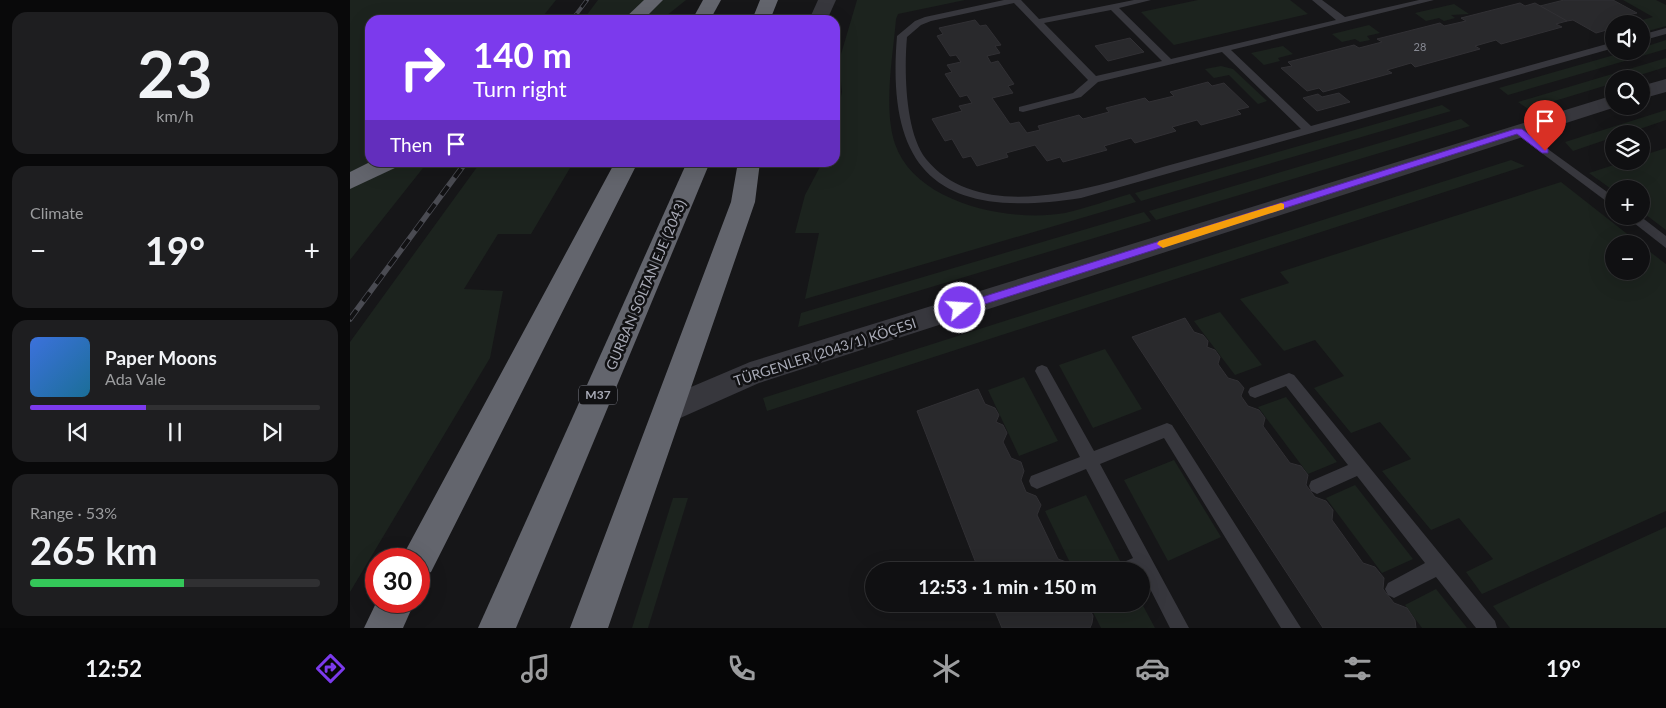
<!DOCTYPE html>
<meta charset="utf-8">
<style>
:root{--surface:#101012;--page:#1e1e20;--text:#f1f3f6;--muted:#9c9d9f;--line:#303032;--accent:#7c3aed}
body{margin:0;font-family:Lato,sans-serif;background:var(--page);color:var(--text);height:100vh;display:flex;flex-direction:column;font-size:19px;white-space:nowrap}
*{box-sizing:border-box;margin:0}
p{font-size:16px;color:var(--muted)}
.icon{flex:none;width:28px;height:28px;fill:none;stroke:currentColor;stroke-width:2;stroke-linecap:round;stroke-linejoin:round}
.map{position:relative;flex:1;overflow:hidden}
.drawer{display:flex;flex-direction:column;gap:12px;padding:12px;background:#09090a;width:350px}
.drawer>*{flex:none}
.top-card{position:absolute;left:15px;top:15px;width:475px;height:152px;border-radius:15px;box-shadow:0 5px 20px #0002,0 0 0 1px var(--line);background:#7c3aed;color:#fff;overflow:hidden}
.fabs{position:absolute;left:1255px;top:15px;display:grid;gap:10px}
.fabs a{display:grid;place-items:center;width:45px;height:45px;border-radius:50%;background:var(--surface);box-shadow:0 5px 20px #0002,0 0 0 1px var(--line);font-size:25px}
.speed{position:absolute;left:15px;top:548px;display:flex;gap:10px;font-size:25px;font-weight:700;text-align:center}
.speed>*{display:grid;place-content:center;width:65px;height:65px;border-radius:50%;background:var(--surface);box-shadow:0 5px 20px #0002,0 0 0 1px var(--line);line-height:1}
.speed .limit{border:8px solid #d22;background:#fff;color:#111}
.pin{position:absolute;display:grid;place-items:center;width:42px;height:42px;color:#fff;margin:-51px -21px;border-radius:50% 50% 50% 0;rotate:-45deg;box-shadow:0 0 5px #0007}
.pin .icon{rotate:45deg}
.me{position:absolute;width:55px;margin:-28px;rotate:72deg;stroke-linejoin:round;filter:drop-shadow(0 0 4px #0008)}
.turn{display:flex;align-items:center;gap:18px;height:105px;padding:0 25px;font-size:22px}
.turn .icon{width:65px;height:65px;stroke-width:2.5}
.turn b{display:block;font-size:35px;line-height:42px}
.then{display:flex;align-items:center;height:48px;padding:0 25px;background:#0003;gap:10px;font-size:19px}
.big{font-size:38px;font-weight:700;line-height:1.1}
.drawer .card{flex:1;display:flex;flex-direction:column;justify-content:center;gap:8px;min-width:0;padding:0 18px;border-radius:15px;background:var(--page)}
.drawer .dial{align-items:center;gap:0}
.dial b{font-size:65px;line-height:1}
.song{display:flex;align-items:center;gap:15px}
.cover{width:60px;height:60px;border-radius:8px;background:linear-gradient(135deg,hsl(220 70% 55%),hsl(200 70% 35%))}
.played{height:5px;border-radius:2px;background:linear-gradient(90deg,var(--accent) 40%,var(--line) 40%)}
.keys{display:flex;justify-content:space-around;direction:ltr}
.heat{display:flex;justify-content:space-between;align-items:center;font-size:28px;direction:ltr}
.charge{height:8px;border-radius:4px;background:linear-gradient(90deg,#34c759 53%,var(--line) 0)}
.trip{position:absolute;left:515px;top:562px;width:285px;height:50px;border-radius:25px;background:var(--surface);box-shadow:0 5px 20px #0002,0 0 0 1px var(--line);font-weight:700;line-height:50px;text-align:center}
.tabs{display:flex;height:80px;justify-content:space-around;align-items:center;background:#060607;color:var(--muted)}
.tabs .icon{width:35px;height:35px}
.tabs .current{color:var(--accent)}
.tabs b{font-size:22px;color:var(--text)}
main{display:flex;flex:1;min-height:0}
.map>svg:first-child{display:block}
.green{fill:#1c231e}
.building{fill:#29292c;stroke:#313034}
.lines{fill:none;stroke-linecap:round;stroke-linejoin:round}
.lane{fill:#37373d;fill-rule:evenodd}
.street{fill:#37373d;fill-rule:evenodd}
.highway{fill:#63656d;fill-rule:evenodd}
.rail-far1-casing{stroke:#4a4b52;stroke-width:4}
.rail-casing{stroke:#4a4b52;stroke-width:5.5}
.rail-far1{stroke:#111113;stroke-width:2.5;stroke-dasharray:8;stroke-linecap:butt}
.rail{stroke:#111113;stroke-width:4;stroke-dasharray:11;stroke-linecap:butt}
.route{fill:#7c3aed;stroke:#51269a}
.slow{fill:#f59e0b}
.labels{text-anchor:middle;stroke-width:5;stroke-linejoin:round;paint-order:stroke}
.number-label{font-size:11px;fill:#888a94}
.shield{fill:#111113;stroke:#7b7d86;stroke-width:1}
.shield-label{font-size:12px;font-weight:bold;fill:#a9abb7}
.street-label{font-size:14px;fill:#a9abb7;stroke:#111113}
</style>
<main>
<section class="drawer">
<div class="card dial"><b>23</b><p>km/h</p></div>
<div class="card"><p>Climate</p>
<div class="heat"><a>−</a><b class="big">19°</b><a>+</a></div>
</div>
<div class="card">
<div class="song"><i class="cover"></i><div><b>Paper Moons</b><p>Ada Vale</p></div></div>
<div class="played"></div>
<div class="keys"><svg class="icon" aria-label="previous" viewBox="0 0 24 24"><path d="M18 5L8 12l10 7zM5 5v14"/></svg><svg class="icon" aria-label="pause" viewBox="0 0 24 24"><path d="M8 5v14M16 5v14"/></svg><svg class="icon" aria-label="next" viewBox="0 0 24 24"><path d="M6 5l10 7-10 7zM19 5v14"/></svg></div>
</div>
<div class="card"><p>Range · 53%</p><b class="big">265 km</b><div class="charge"></div></div>
</section>
<div class="map">
<svg width="1316" height="628" viewBox="0 0 1316 628">
<rect width="100%" height="100%" fill="#161618"/>
<g class="green">
<path d="M0,0H206L190,20H20V162L77,163L0,260Z"/>
<path d="M248,0H336L311,20H233Z"/>
<path d="M507,0H615L548,14L546,19C543,56 533,108 545,144C565,203 659,223 715,213C737,208 759,200 780,194L786,202L455,299L469,233H445L455,195L472,163L485,162V124L492,92L489,61Z"/>
<path d="M848,0H940L958,14L824,45L791,12Z"/>
<path d="M1273,0H1306L1316,5V26L1291,33V24H1278L1303,17Z"/>
<path d="M1104,4L1119,14L1101,15L1105,18L1094,21L1089,18L1076,21L1065,13Z"/>
<path d="M1019,25L1030,33L1017,36L1020,40L1010,42L1005,39L992,42L982,34Z"/>
<path d="M1316,40V49L1158,95L1149,88L1278,51H1291V48Z"/>
<path d="M933,46L943,54L928,58L930,61L914,65L901,53Z"/>
<path d="M1316,58V67L1277,79H1264V83L1178,109L1168,102Z"/>
<path d="M871,66L883,69L917,101L908,104L879,75L864,78L855,69Z"/>
<path d="M1092,105L1101,111L791,201L785,193Z"/>
<path d="M1316,110V120L1275,134H1264V137L1223,151L1215,142Z"/>
<path d="M1111,119L1120,126L806,220L799,211Z"/>
<path d="M1316,148V230L1291,211V189H1264V191L1239,173L1276,161H1291V156Z"/>
<path d="M1161,160L1175,166L417,411L413,398Z"/>
<path d="M130,163H223L181,234H148L114,289L153,291L140,358L0,592V342Z"/>
<path d="M1211,182L1290,244H1264V271H1291V245L1316,264V511L1132,594L1116,572L1143,559L1109,518L1081,530L1032,471L1061,459L1030,422L1001,433L964,388L994,376L965,340L934,351L890,299L939,283L930,272Z"/>
<path d="M794,212L801,221L448,327L451,313Z"/>
<path d="M870,312L912,365L885,375L844,321Z"/>
<path d="M755,349L792,409L743,428L709,365Z"/>
<path d="M674,377L708,441L669,456L638,390Z"/>
<path d="M936,397L987,462L958,474L908,407Z"/>
<path d="M824,460L871,537L818,561L774,480Z"/>
<path d="M1005,485L1063,559L1032,573L976,498Z"/>
<path d="M736,495L770,561L745,571H724L695,511Z"/>
<path d="M323,498H338L298,628H282Z"/>
<path d="M1316,527V628H1160L1143,606Z"/>
<path d="M1086,589L1117,628H1072L1055,605Z"/>
<path d="M791,602L805,628H751L739,604H791Z"/>
</g>
<g class="building">
<path d="M1214,0H1263L1287,13L1278,15L1283,18L1264,23V28L1246,33L1223,20L1217,21L1190,6Z"/>
<path d="M1170,3L1175,6L1185,3L1217,21L1206,24L1212,27L1151,44L1146,40L1125,46L1130,49L1065,67L1061,63L1037,70L1042,73L973,92L969,88L957,91L931,68L942,66L938,62L1004,45L1009,48L1032,42L1027,39L1090,23L1094,26L1116,21L1111,18Z"/>
<path d="M625,20L630,26L636,25L651,45L645,46L650,53L637,56L641,63L648,61L664,84L658,86L663,93L642,98L660,124L669,122L677,133L690,130L688,126L729,115L733,119L759,112L756,108L795,98L799,102L824,96L820,92L858,82L862,86L874,83L899,107L887,110L891,114L851,125L847,120L822,127L826,131L785,143L781,138L754,146L757,150L713,162L710,157L697,161L685,145L656,153L658,157L627,166L621,156L613,158L602,139L595,141L582,119L612,111L609,106L622,103L617,95L610,97L595,74L602,72L597,65L611,62L606,55L600,56L587,36L593,34L589,28Z"/>
<path d="M780,38L794,52L758,61L745,46Z"/>
<path d="M989,93L1000,102L967,111L953,98L968,94L972,97Z"/>
<path d="M835,318L844,332L853,335L858,341L857,347L865,350L870,357L868,364L878,378L888,381L894,388L891,396L898,406L909,410L915,418L913,426L940,463L951,466L958,475L956,485L965,497L976,501L983,510L982,520L1013,563L1025,567L1034,578L1033,589L1044,603L1057,608L1065,620L1066,628H973L782,337Z"/>
<path d="M628,389L635,404L645,408L649,415L646,422L653,425L657,433L653,442L661,458L671,462L674,471L671,480L676,492L686,496L691,505L687,515L708,559L719,563L722,571H629L567,411Z"/>
<path d="M642,604H737L743,616L742,623L740,628H652Z"/>
</g>
<g class="lines">
<g class="lane">
<path d="M654,0H671L689,19L784,0H801L769,8L821,59L986,20L962,0H972L995,17L1069,0H1084L881,50L961,126L1264,42V48L731,198C596,219 535,179 547,36L565,21L575,17ZM664,3L738,80L723,93L669,107V111L673,112L731,97L748,82L872,52L951,129C907,141 864,153 820,165C750,185 633,228 576,159C555,132 554,70 557,37L571,25L581,21ZM761,10L812,61L746,76L694,23Z"/>
<path d="M1316,28V34L1291,41V35Z"/>
<path d="M1169,128L1264,197V207L1165,133V129Z"/>
<path d="M1275,216H1290L1316,236V248Z"/>
<path d="M692,365L697,367L744,451L817,423L822,425L951,628H931L814,438L750,464L839,628H820L791,571H764L767,565L783,558L736,469L687,489L681,486L679,481L681,476L730,457L685,371L687,367Z"/>
<path d="M939,373L944,375L1145,621L1147,628H1126L1086,577L1044,598L1038,595L1035,589L1038,583L1075,563L1007,476L967,494L961,491L959,486L961,481L998,465L936,386L905,398L900,396L898,392L900,388Z"/>
</g>
<g class="street">
<path d="M468,0H486L477,20H459Z"/>
<path d="M1316,79V92L1291,99V86Z"/>
<path d="M1264,95V106H1269L409,383L319,423L308,419L304,410L308,401L400,362Z"/>
</g>
<g class="highway">
<path d="M294,0H313L293,20H273Z"/>
<path d="M353,0H371L360,20H342Z"/>
<path d="M410,0H428L420,20H402Z"/>
<path d="M20,162H50L47,167L0,189V172Z"/>
<path d="M265,162H288L81,572L69,577V559H52L57,548Z"/>
<path d="M337,162H360L166,628H128Z"/>
<path d="M388,162H410L405,202L258,628H220L381,202Z"/>
<path d="M27,601H65L53,628H14Z"/>
</g>
<g class="rail-far1-casing">
<path id="rail-far1" d="M222,20L237,0"/>
</g>
<g class="rail-casing">
<path id="rail" d="M0,319L116,162"/>
</g>
<use href="#rail-far1" class="rail-far1"/>
<use href="#rail" class="rail"/>
</g>
<path class="route" d="M1165,129H1172L1198,149V153H1192L1167,134L610,312L604,308L610,304Z"/>
<path class="slow" d="M931,203L934,204V209L813,248L807,244L809,241Z"/>
<g class="labels">
<g class="number-label">
<text x="1070" y="51">28</text>
</g>
<rect class="shield" x="229" y="385.5" width="38" height="19" rx="4"/>
<g class="shield-label">
<text x="248" y="399">M37</text>
</g>
<g class="street-label">
<text transform="translate(296 285) rotate(-67)" y="5">GURBAN SOLTAN EJE (2043)</text>
<text transform="translate(475 352) rotate(-18)" y="5">TÜRGENLER (2043/1) KÖÇESI</text>
</g>
</g>
</svg>
<div class="fabs">
<a><svg class="icon" aria-label="sound" viewBox="0 0 24 24"><path d="M4 9h4l5-4v14l-5-4H4zM17 9q2 3 0 6"/></svg></a>
<a><svg class="icon" aria-label="search" viewBox="0 0 24 24"><circle cx="10" cy="10" r="6"/><path d="M15 15l6 6"/></svg></a>
<a><svg class="icon" aria-label="layers" viewBox="0 0 24 24"><path d="M12 4l9 5-9 5-9-5zM3 14l9 5 9-5"/></svg></a>
<a>+</a>
<a>−</a>
</div>
<div class="speed"><div class="limit">30</div></div>
<div class="pin" style="left:1195px;top:151px;background:#d93025"><svg class="icon" aria-label="arrive" viewBox="0 0 24 24"><path d="M6 21V4h12l-3 4 3 4H6"/></svg></div>
<svg class="me" style="left:610px;top:308px" viewBox="-20 -20 40 40"><circle r="17" fill="#7c3aed" stroke="#fff" stroke-width="3"/><path d="M0-11L8 9 0 5-8 9z" fill="#fff"/></svg>
<div class="trip">12:53 · 1 min · 150 m</div>
<div class="top-card">
<div class="turn"><svg class="icon" aria-label="right" viewBox="0 0 24 24"><path d="M7 20v-9h11M14 6l5 5-5 5"/></svg><div><b>140 m</b>Turn right</div></div>
<div class="then">Then<svg class="icon" aria-label="arrive" viewBox="0 0 24 24"><path d="M6 21V4h12l-3 4 3 4H6"/></svg></div>
</div>
</div>
</main>
<nav class="tabs">
<b>12:52</b>
<svg class="icon current" aria-label="directions" viewBox="0 0 24 24"><path d="M12 3l9 9-9 9-9-9zM9 14v-3h6M13 9l2 2-2 2"/></svg>
<svg class="icon" aria-label="music" viewBox="0 0 24 24"><path d="M9 18V5l10-2v13"/><circle cx="6" cy="18" r="3"/><circle cx="16" cy="16" r="3"/></svg>
<svg class="icon" aria-label="phone" viewBox="0 0 24 24"><path d="M5 4h4l2 5-3 2q2 4 5 5l2-3 5 2v4C11 20 4 13 5 4z"/></svg>
<svg class="icon" aria-label="climate" viewBox="0 0 24 24"><path d="M12 3v18M4 7l16 10M4 17L20 7"/></svg>
<svg class="icon" aria-label="car" viewBox="0 0 24 24"><path d="M5 17H2v-5l4-1 3-4h7l3 4 3 1v5h-3M9 17h6M6 11h13"/><circle cx="7" cy="17" r="2"/><circle cx="17" cy="17" r="2"/></svg>
<svg class="icon" aria-label="filters" viewBox="0 0 24 24"><path d="M4 7h16M4 17h16"/><circle cx="9" cy="7" r="2"/><circle cx="15" cy="17" r="2"/></svg>
<b>19°</b>
</nav>
